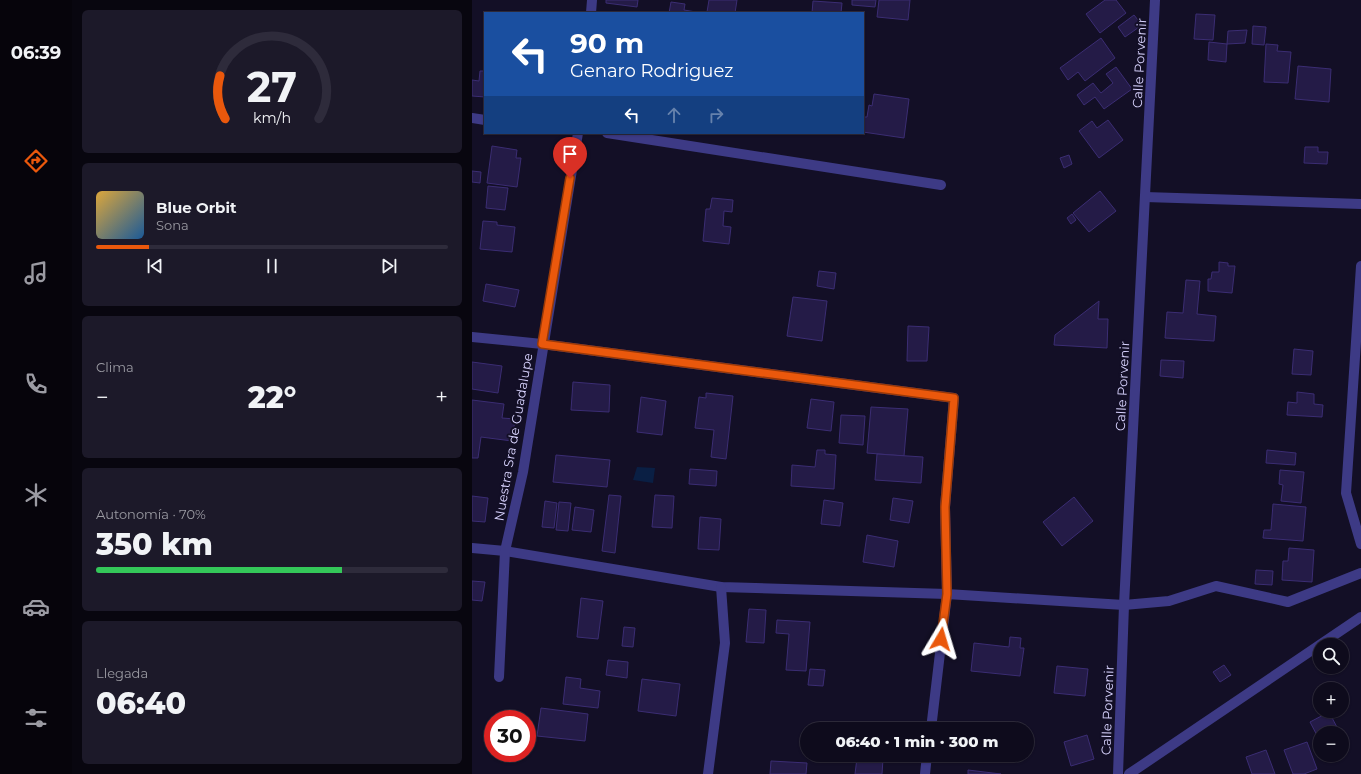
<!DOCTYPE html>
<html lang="es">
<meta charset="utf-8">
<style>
:root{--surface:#0e0b1c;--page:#1c1929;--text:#f1f3f6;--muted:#9b9ba3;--line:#2e2b3b;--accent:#ea580c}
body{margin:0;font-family:Montserrat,sans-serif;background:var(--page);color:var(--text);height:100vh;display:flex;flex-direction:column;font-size:15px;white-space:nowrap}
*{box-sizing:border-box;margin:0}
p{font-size:13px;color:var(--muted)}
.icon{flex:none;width:22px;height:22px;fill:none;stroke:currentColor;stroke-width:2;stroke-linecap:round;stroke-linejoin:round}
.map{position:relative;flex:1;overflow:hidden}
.sheet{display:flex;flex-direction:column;gap:10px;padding:10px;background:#08060f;width:400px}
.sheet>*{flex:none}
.hud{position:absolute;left:12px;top:12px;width:380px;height:122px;border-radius:0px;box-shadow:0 1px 3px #0004,0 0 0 1px var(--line);background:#1a4fa0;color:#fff;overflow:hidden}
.buttons{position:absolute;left:841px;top:638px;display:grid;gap:8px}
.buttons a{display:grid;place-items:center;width:36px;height:36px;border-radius:50%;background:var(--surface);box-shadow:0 1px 3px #0004,0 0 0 1px var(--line);font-size:20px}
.speed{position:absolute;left:12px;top:710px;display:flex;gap:8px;font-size:20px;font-weight:700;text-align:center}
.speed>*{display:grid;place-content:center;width:52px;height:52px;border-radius:50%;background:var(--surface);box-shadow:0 1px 3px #0004,0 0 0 1px var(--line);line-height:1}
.speed .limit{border:6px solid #d22;background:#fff;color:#111}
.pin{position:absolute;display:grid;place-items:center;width:34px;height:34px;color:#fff;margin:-41px -17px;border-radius:50% 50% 50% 0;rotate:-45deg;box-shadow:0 0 4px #0007}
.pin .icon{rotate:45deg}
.me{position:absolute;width:44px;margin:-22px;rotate:7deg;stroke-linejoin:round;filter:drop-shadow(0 0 3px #0008)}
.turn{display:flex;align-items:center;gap:14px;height:84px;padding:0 20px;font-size:18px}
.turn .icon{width:52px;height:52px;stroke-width:2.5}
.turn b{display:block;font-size:28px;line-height:34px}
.lanes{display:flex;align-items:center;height:38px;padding:0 20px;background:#0003;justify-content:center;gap:20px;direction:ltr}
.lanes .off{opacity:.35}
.big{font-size:30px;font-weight:800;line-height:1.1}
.sheet .card{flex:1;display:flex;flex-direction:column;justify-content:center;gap:6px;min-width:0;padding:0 14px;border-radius:6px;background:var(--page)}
.sheet .dial{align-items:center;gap:0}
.dial svg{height:104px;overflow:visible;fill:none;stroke:var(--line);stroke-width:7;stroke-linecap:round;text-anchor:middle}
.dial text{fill:var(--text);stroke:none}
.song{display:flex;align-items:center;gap:12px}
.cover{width:48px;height:48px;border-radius:6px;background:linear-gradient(135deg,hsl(40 70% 55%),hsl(210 70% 35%))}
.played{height:4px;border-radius:2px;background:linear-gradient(90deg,var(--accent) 15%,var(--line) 15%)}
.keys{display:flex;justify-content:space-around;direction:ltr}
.heat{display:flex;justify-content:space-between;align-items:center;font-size:22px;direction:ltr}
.charge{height:6px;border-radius:3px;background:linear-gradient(90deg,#34c759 70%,var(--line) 0)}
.trip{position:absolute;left:328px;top:722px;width:234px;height:40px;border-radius:20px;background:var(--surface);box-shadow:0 1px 3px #0004,0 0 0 1px var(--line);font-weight:800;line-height:40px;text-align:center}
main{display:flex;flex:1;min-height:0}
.menu{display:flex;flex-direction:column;width:72px;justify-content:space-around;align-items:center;background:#06040b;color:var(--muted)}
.menu .icon{width:28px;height:28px}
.menu .active{color:var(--accent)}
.menu b{font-size:18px;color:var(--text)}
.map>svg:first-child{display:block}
.water{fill:#0a1f44}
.building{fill:#241b47;stroke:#3b2d73}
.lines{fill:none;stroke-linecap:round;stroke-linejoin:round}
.minor{stroke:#3d3a85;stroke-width:10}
.route-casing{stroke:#983908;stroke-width:10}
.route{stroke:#ea580c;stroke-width:7}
.labels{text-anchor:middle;stroke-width:4;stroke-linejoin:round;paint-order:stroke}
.street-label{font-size:13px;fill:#d9d4ff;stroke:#130f26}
</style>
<main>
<nav class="menu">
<b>06:39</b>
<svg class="icon active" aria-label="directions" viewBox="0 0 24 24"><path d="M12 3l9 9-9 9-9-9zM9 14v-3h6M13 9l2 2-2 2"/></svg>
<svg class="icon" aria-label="music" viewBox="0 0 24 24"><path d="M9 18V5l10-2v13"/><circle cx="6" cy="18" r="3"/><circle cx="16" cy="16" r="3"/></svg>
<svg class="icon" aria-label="phone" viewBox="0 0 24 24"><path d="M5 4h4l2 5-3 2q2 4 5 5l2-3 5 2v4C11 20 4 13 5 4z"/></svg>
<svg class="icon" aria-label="climate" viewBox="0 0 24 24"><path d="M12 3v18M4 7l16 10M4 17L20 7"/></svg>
<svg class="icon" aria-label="car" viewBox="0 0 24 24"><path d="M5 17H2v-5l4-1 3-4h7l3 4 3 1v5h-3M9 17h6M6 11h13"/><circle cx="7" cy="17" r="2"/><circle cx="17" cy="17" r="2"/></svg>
<svg class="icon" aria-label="filters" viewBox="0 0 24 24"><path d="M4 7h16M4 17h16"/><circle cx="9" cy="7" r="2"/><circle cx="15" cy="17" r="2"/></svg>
</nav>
<section class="sheet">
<div class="card dial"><svg viewBox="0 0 100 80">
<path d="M14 69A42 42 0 1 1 86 69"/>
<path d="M14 69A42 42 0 0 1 10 36" stroke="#ea580c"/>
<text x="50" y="56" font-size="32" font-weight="700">27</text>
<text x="50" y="72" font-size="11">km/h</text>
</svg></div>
<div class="card">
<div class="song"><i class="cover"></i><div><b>Blue Orbit</b><p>Sona</p></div></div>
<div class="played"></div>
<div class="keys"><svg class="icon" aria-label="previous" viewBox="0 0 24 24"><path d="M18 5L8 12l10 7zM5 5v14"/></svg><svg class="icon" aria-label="pause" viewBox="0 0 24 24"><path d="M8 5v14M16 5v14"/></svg><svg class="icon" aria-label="next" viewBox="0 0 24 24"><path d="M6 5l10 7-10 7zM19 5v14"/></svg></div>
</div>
<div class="card"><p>Clima</p>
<div class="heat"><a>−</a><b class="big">22°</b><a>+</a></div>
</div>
<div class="card"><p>Autonomía · 70%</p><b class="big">350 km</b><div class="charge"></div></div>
<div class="card"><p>Llegada</p><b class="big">06:40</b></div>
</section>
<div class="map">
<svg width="889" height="774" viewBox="0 0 889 774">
<rect width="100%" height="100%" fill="#130f26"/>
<path class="water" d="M165,467L183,468L181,483L161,480Z"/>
<g class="building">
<path d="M134,0H166L165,7L134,3Z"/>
<path d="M237,0H265L263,13L235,12Z"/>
<path d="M380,0H404L403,7L380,5Z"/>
<path d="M407,0H438L436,20L405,17Z"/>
<path d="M633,0H644L654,13L628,33L614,14Z"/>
<path d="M341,1L370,3L369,13H340Z"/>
<path d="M199,2L213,4L212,10L230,13H197Z"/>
<path d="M724,14L743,15L741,40L722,39Z"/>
<path d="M662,15L670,25L653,37L646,27Z"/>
<path d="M781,26L794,27L792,45L780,44Z"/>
<path d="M775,30L773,43L755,44L756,31Z"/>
<path d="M629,38L643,58L613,81L606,72L596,80L588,68Z"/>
<path d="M737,42L755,44L754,62L736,60Z"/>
<path d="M794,44L806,45L805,51L819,52L816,83L792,82Z"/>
<path d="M826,66L859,69L857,102L823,99Z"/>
<path d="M644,67L660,89L632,109L623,97L612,105L605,95L621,83L629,93L641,83L634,74Z"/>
<path d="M8,71H13V97L0,96V80L7,81Z"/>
<path d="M402,94L437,99L432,138L391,132V117H395L397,105L400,106Z"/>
<path d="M636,120L651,140L627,158L607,131L620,121L625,128Z"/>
<path d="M20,146L45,150L44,158H49L45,187L15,183Z"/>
<path d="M833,147H846V152H856L855,164L832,163Z"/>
<path d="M597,155L600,164L592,168L588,158Z"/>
<path d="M0,171L9,172L8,183L0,182Z"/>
<path d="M16,186L36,188L33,210L14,208Z"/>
<path d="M628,191L644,211L617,232L601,213Z"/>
<path d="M240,198L261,200L260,212L252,211L251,226L259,227L257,244L231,241L234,209H238Z"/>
<path d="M600,214L604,220L599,224L595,218Z"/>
<path d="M11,221L25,222V225L43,227L40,252L8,249Z"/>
<path d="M747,262L756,263V266H763L760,293L736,291V279H739L740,272H747Z"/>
<path d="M347,271L364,273L362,289L345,286Z"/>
<path d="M714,280L728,281L725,314L744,316L742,341L693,338L695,312L711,313Z"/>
<path d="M14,284L47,290L43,307L11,301Z"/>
<path d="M321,297L355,301L350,341L315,336Z"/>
<path d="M627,301L626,319H636L635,348L582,345L583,335Z"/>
<path d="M436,326L457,327L455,361H435Z"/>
<path d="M822,349L841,351L839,375L820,374Z"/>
<path d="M689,360L712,361L711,378L688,376Z"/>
<path d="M0,362L30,366L26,393L0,389Z"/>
<path d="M101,382L138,385L137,412L99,410Z"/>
<path d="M825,392L842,394V404L851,405L850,417L815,415L816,402L825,403Z"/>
<path d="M234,393L261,396L254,459L239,457L242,430L223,428L227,397L234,398Z"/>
<path d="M169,397L194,401L190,435L165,432Z"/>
<path d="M339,399L362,402L359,431L335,428Z"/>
<path d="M0,400L32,404L30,418L43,419L40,441L9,437L6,458H0Z"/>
<path d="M399,407L436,409L432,456L395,453Z"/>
<path d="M369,415L393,416L391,445L367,443Z"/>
<path d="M345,450H353V454L364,455L362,489L319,486L320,465L343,467Z"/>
<path d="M795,450L824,453L823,465L794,463Z"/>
<path d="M405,454L451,457L449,483L403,480Z"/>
<path d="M84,455L138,460L135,487L81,482Z"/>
<path d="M218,469L245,471L244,486L217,484Z"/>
<path d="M808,470L832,472L829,503L809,501L811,485L807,484Z"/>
<path d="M137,495L149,496L143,553L130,551Z"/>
<path d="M183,495L202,496L200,528L180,527Z"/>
<path d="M0,496L16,498L13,522L0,521Z"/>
<path d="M602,497L621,521L590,546L571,522Z"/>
<path d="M421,498L441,501L437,523L418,520Z"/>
<path d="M352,500L371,503L368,526L349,524Z"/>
<path d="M73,501L85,503L82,528L70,527Z"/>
<path d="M87,502L99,503L96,531L84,530Z"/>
<path d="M801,504L834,507L831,541L791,538L792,530H799Z"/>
<path d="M103,507L122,510L119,532L100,530Z"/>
<path d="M228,517L249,519L247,550L226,549Z"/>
<path d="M395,535L426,541L422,567L391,562Z"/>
<path d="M817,548L842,550L840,582L810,580L811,561H816Z"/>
<path d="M784,570L801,571L800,585L783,584Z"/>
<path d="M0,581L13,582L10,601L0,600Z"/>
<path d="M109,598L131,601L126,639L105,637Z"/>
<path d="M277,609L294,610L292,643L274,642Z"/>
<path d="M305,620L338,622L334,671L314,670L317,634L304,633Z"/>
<path d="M152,627L163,628L161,647L150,646Z"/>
<path d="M538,637L549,638L548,648H552L548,676L499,671L502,643L537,647Z"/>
<path d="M136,660L156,662L155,678L134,675Z"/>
<path d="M752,665L759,675L748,682L741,672Z"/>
<path d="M585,666L616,669L613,696L582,693Z"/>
<path d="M338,669L353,670L351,686L336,685Z"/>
<path d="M94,677L109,679L108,688L128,691L126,708L91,704Z"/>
<path d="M170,679L208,684L204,716L166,711Z"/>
<path d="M69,708L116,714L113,741L65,736Z"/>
<path d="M857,712L868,733H848V741L838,722Z"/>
<path d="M615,735L622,759L599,766L592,742Z"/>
<path d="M870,737L876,748L870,751Z"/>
<path d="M835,742L845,769L832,774H821L812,750Z"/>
<path d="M794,750L803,774H780L774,757Z"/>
<path d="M378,755H399L398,759L378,757Z"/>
<path d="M385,758L411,759L410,774H383Z"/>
<path d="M299,761L335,763L334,774H298Z"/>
<path d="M496,770L529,774H496Z"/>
</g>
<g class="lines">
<g class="minor">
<path d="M119,13L120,0"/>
<path d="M0,118L13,120"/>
<path d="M135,133L469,185"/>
<path d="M673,197L889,204"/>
<path d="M889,266L874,493L889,544"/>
<path d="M0,337L70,344L482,398L473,507L475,594L459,729"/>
<path d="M0,548L33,551L249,587L475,594L652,605L697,601L744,586L816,602L889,573"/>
<path d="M27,677L33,551L51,472L106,133"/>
<path d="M236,774L253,643L249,587"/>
<path d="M453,774L455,755"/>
<path d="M646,774L652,605L683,0"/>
<path d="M657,774L889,617"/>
</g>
</g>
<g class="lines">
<g class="route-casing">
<path id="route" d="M98,178L70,344L482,398L473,507L475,594L469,639"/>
</g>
<use href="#route" class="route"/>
</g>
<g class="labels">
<g class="street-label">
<text transform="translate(667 63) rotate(-87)" y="5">Calle Porvenir</text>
<text transform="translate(650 386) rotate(-87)" y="5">Calle Porvenir</text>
<text transform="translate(41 437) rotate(-80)" y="5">Nuestra Sra de Guadalupe</text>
<text transform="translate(635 710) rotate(-88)" y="5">Calle Porvenir</text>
</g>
</g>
</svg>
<div class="buttons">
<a><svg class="icon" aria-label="search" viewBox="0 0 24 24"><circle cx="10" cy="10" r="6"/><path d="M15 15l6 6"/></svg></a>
<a>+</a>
<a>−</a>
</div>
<div class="speed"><div class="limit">30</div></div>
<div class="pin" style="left:98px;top:178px;background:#d93025"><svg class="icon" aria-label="arrive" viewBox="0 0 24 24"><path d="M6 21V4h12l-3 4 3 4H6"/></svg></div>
<svg class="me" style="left:469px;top:639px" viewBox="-20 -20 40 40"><path d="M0-17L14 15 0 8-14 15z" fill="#ea580c" stroke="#fff" stroke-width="4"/></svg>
<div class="trip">06:40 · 1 min · 300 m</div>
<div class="hud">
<div class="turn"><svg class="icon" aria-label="left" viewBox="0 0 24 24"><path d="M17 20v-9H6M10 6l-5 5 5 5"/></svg><div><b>90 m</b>Genaro Rodriguez</div></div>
<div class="lanes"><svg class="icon" aria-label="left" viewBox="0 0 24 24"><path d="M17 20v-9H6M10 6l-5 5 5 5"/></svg><svg class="icon off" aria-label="ahead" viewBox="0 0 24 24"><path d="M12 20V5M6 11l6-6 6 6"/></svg><svg class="icon off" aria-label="right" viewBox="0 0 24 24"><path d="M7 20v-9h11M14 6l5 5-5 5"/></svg></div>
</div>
</div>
</main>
